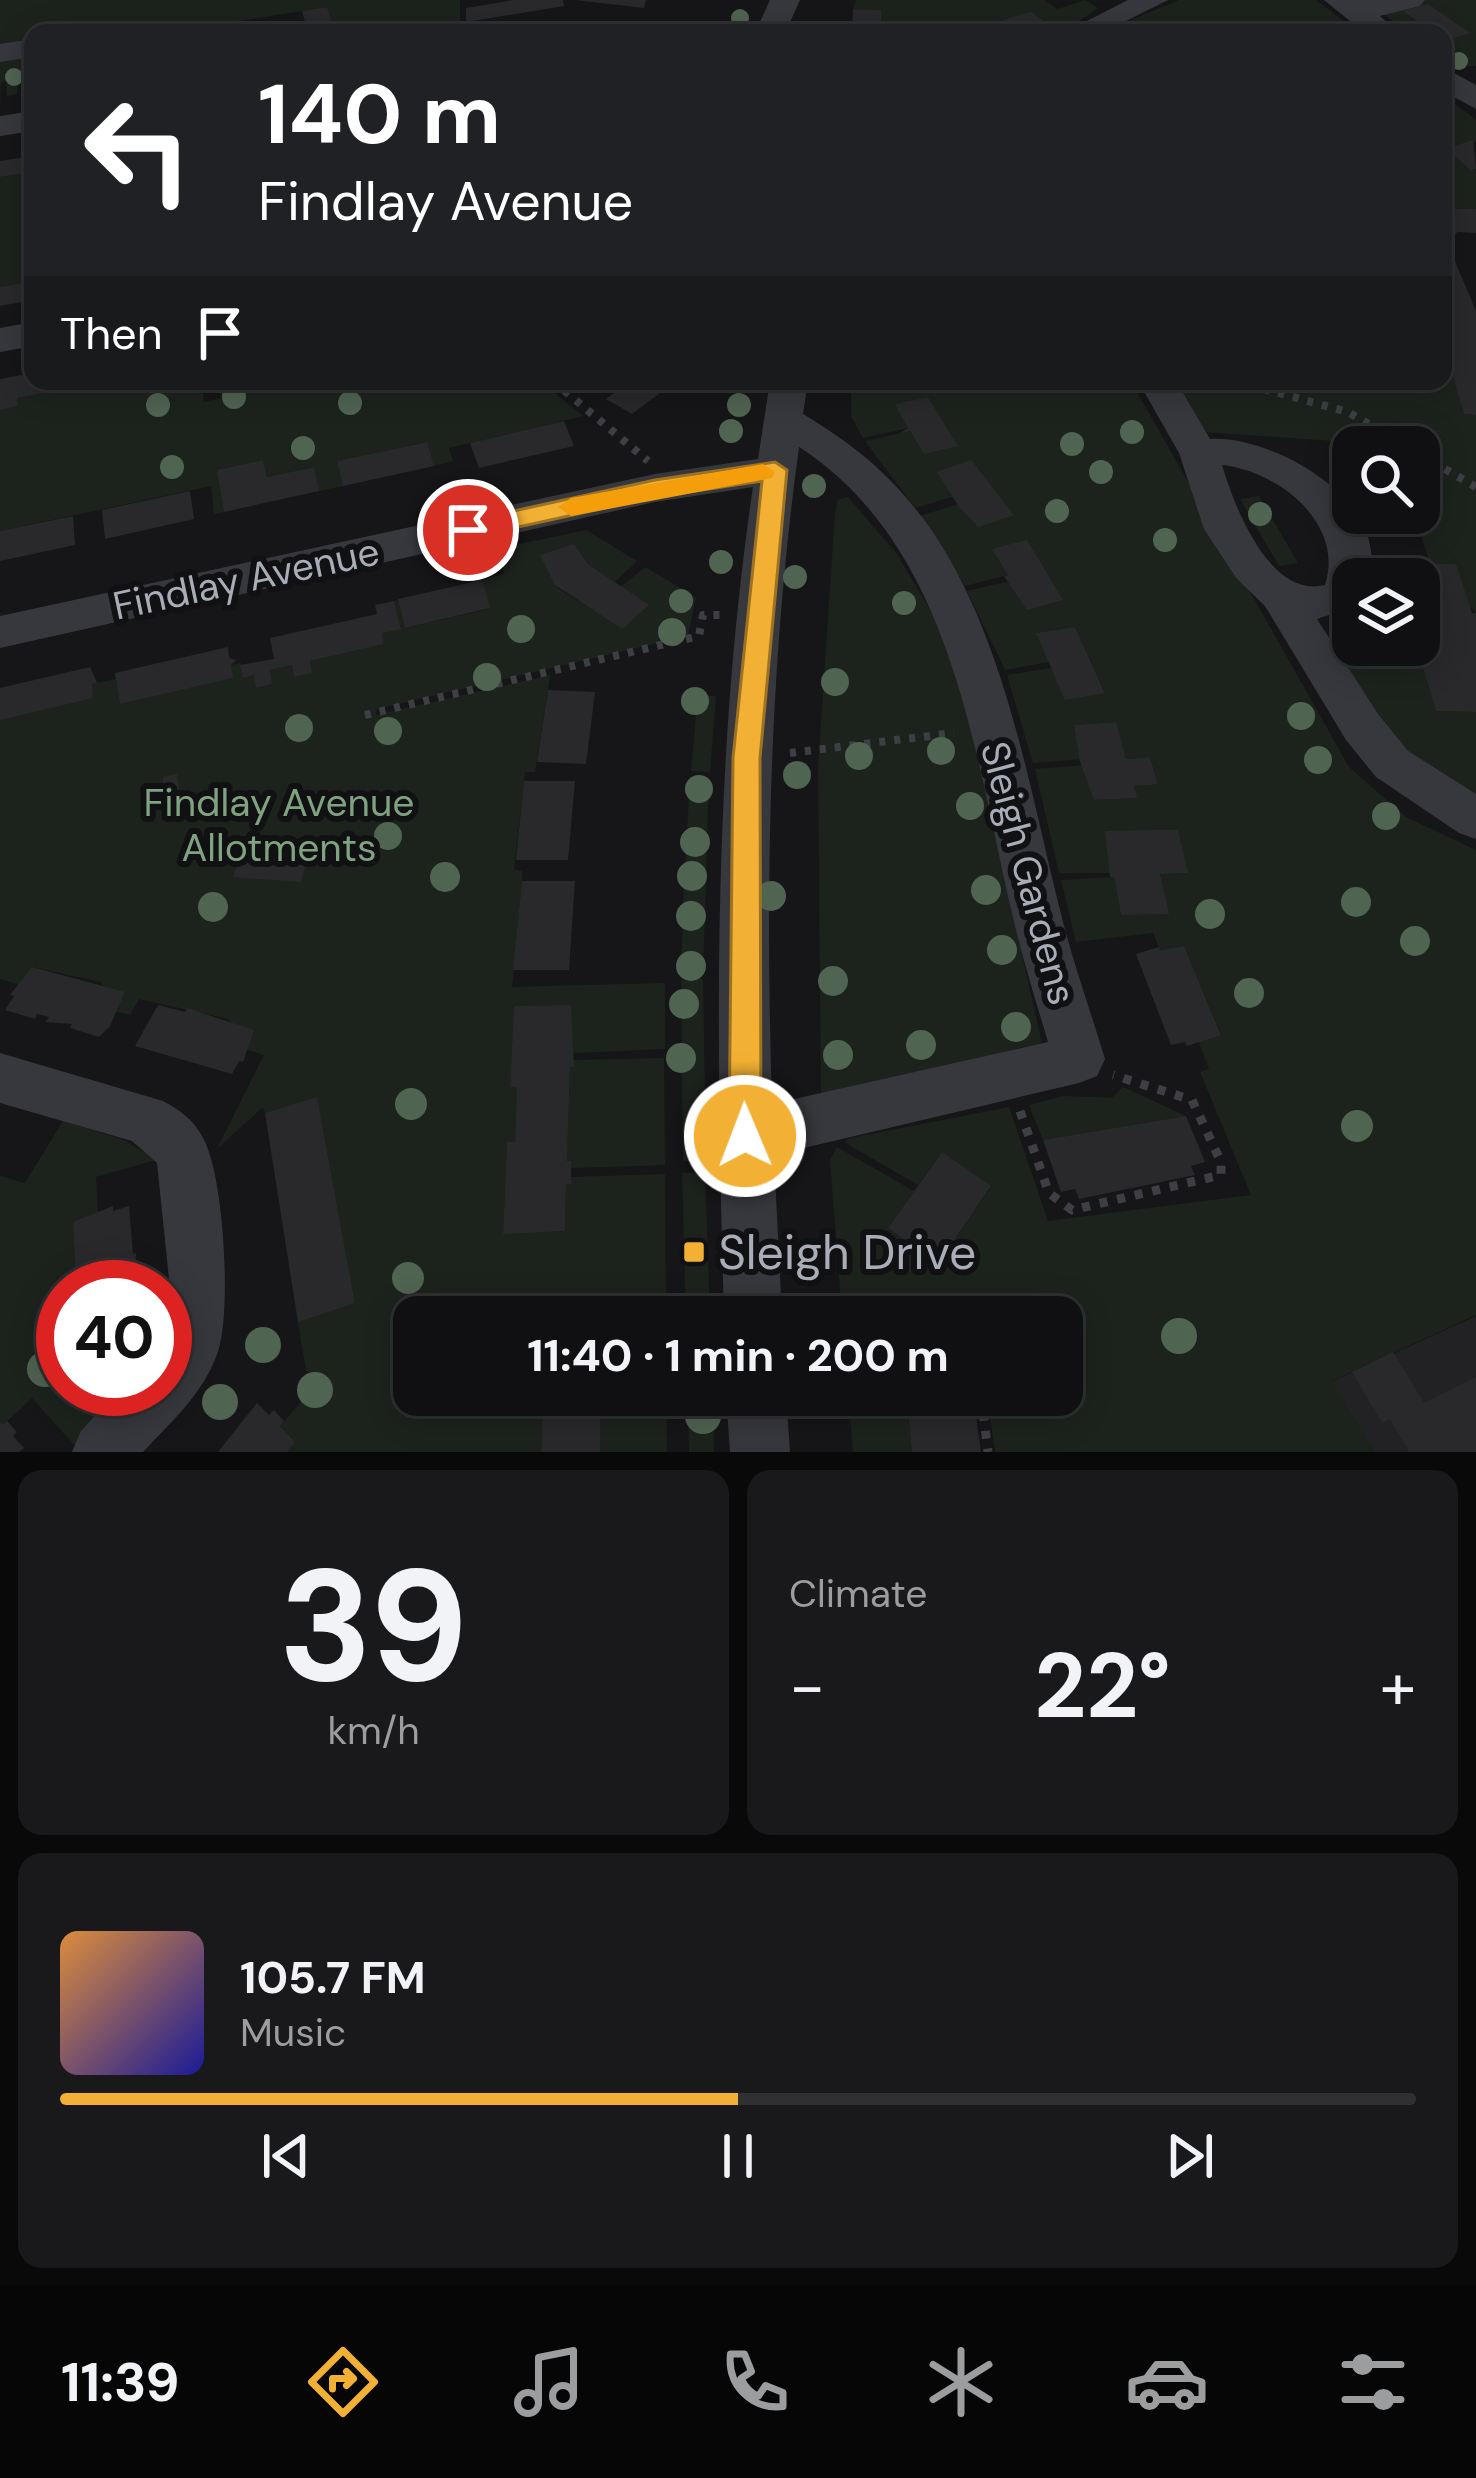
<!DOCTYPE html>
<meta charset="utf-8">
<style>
:root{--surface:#101012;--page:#19191b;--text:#f1f3f6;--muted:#9c9d9f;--line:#303032;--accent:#f2b134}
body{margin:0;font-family:"DM Sans",sans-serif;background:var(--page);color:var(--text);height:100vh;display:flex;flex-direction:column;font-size:45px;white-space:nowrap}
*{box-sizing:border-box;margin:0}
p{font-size:39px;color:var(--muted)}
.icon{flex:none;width:66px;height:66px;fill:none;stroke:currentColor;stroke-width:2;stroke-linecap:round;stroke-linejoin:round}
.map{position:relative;height:1452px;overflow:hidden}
.panel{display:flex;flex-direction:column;gap:18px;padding:18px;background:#09090a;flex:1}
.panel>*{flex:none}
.hud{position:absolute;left:24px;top:24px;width:1428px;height:366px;border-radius:24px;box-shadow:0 6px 30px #0003,0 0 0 3px var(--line);background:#202124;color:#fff;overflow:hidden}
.controls{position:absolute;left:1332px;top:426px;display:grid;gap:24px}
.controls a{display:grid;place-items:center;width:108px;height:108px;border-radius:24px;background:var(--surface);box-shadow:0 6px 30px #0003,0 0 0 3px var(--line);font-size:60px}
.speed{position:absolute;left:36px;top:1260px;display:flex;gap:24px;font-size:60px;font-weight:700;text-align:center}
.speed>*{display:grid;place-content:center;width:156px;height:156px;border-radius:50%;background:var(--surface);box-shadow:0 6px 30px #0003,0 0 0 3px var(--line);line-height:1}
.speed .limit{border:18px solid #d22;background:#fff;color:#111}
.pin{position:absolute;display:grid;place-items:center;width:102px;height:102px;color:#fff;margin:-51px;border:6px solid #fff;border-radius:50%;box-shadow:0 3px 12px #0007}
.me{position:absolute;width:132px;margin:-66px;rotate:359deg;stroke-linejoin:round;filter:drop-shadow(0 0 9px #0008)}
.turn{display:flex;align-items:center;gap:42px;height:252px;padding:0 36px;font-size:54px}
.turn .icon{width:156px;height:156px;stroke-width:2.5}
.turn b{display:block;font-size:84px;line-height:102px}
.then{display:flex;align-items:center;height:114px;padding:0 36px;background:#0003;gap:24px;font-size:45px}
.big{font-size:90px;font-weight:700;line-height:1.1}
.panel .widget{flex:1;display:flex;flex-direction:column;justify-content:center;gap:18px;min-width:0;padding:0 42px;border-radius:24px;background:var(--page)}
.panel .dial{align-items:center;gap:0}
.dial b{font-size:156px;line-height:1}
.song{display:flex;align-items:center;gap:36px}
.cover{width:144px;height:144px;border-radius:18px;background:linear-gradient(135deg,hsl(30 70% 55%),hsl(240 70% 35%))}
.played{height:12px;border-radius:6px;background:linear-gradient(90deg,var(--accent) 50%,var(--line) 50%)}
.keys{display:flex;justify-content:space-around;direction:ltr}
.heat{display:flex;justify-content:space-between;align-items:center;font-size:66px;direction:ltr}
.panel .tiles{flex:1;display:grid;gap:18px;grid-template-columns:1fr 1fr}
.widget:last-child{grid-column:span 2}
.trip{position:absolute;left:393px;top:1296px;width:690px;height:120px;border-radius:24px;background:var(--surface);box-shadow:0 6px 30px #0003,0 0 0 3px var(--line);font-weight:700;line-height:120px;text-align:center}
.menu{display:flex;height:192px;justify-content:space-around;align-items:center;background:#060607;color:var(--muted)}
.menu .icon{width:84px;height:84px}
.menu .current{color:var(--accent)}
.menu b{font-size:54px;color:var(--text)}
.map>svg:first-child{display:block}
.built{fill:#222225}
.green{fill:#1c231d}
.building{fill:#29292c}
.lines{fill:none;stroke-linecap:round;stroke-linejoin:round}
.path-far2{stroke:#3d3f44;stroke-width:6;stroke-dasharray:4.5 6;stroke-linecap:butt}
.path-far1{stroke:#3d3f44;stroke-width:8;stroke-dasharray:6 9;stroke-linecap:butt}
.path{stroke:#3d3f44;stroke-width:9;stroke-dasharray:8 10;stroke-linecap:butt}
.minor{fill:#37383d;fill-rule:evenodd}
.tree{fill:#506452}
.route{fill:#f2b134;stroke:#9d7322;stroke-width:3}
.slow{fill:#f59e0b}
.poi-dot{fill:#f2b134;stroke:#111113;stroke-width:4.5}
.labels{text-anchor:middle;stroke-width:12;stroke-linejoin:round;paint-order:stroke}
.street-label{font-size:39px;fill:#a8adb8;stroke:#111113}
.park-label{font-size:39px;fill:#7fa381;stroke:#111113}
.near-poi-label{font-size:48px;fill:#a8adb8;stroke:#111113;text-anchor:start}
</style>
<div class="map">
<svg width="1476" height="1452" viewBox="0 0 1476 1452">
<rect width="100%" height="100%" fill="#161618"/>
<path class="built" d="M1476,1316V1452H1374L1331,1382Z"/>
<g class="green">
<path d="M0,0H460V33H335L327,7L162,33H33V77L17,79V94L7,96L6,81L1,82L0,113Z"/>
<path d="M856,0H1044L1058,9L1085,0L1098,8L1072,26L1004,20L1015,33H881V10L853,9Z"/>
<path d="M1179,0H1316L1360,33L1124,30L1129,21Z"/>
<path d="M1426,0H1476V66H1456L1443,57V39L1468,34L1405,11L1420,23L1402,28L1382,13Z"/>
<path d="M1443,95L1476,120V142L1447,149L1476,171V209H1443Z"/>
<path d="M33,172V221L22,225L33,224V281L0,287V177Z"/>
<path d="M1443,344L1464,414L1476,415V613L1430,564L1414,513H1419V447L1204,432L1174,381H1443Z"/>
<path d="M60,381H201L204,402L221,398L219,381H540L583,416L449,448L453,461L434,466L426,442L338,461L343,486L319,491L313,467L267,477L263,460L218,470L224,512L214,514L211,486L0,531V410L18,406L17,398L61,390Z"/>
<path d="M851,381H1131L1349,767L1406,817L1476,850V1315L1332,1381L1374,1452H995L987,1395H1062V1317H977L973,1296L841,1303L830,1160L837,1147L914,1191L888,1228L938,1264L991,1187L942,1152L918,1185L844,1142L851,1138L1009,1107L1048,1221L1251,1195L1200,1072L1209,1069L1198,1040L1221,1034L1184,946L1160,950L1153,933L1076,942L1061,880L1114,877L1121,915L1168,913L1160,874L1187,873H1059L1035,769L1085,765L1095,800L1136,798L1134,786L1158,783L1150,757L1126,759L1115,722L1075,725L1083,759L1033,763L1007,675L1051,668L1105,692L1075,627L1037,633L1049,662L1005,670L967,591L1010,581L1027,609L1062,599L993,549L1008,575L965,586L920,516L961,503L1013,514L971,461L955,496L915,508L865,441L910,431L924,454L957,445L928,397L896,404L908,428L863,438L851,416Z"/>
<path d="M1259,496L1298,563L1279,566L1240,499Z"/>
<path d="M848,497L897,554L938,624L962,689L1042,1043L821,1095L818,768L835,513L838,500Z"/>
<path d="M586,530L637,561L615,582L588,564L574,544L541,555L559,589L622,628L648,605L621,587L645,567L696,597L688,636L377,709L376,715L550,675L535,772H525L524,781L514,870L522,871V881L512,987L665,983V1049L574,1053L570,1046L571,1005L514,1007L510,1087H517L515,1142L507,1143L503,1233L565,1231L566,1184L571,1177L665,1174L666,1317H602L601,1299L539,1301L538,1317H414V1395H534V1404H543L541,1452H287L295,1442L280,1426L323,1377L306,1371L298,1322L355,1303L317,1098L265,1113L263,1107L217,1149L264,1055L245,1049L228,1019L139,999L130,1015L117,1012L101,982L32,967L21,985L0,979V717L93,698L92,684L116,679L120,704L232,678L231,665L241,663L243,678L254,675L257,688L272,684L270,670L292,665L294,677L311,673L310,661L384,644L382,633L401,628L394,601L399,600L405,628L489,609L482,580L504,574L496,549Z"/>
<path d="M1350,652L1419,655L1436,711L1476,712V803L1413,767L1337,660Z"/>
<path d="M698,695L716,696L710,772L691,771Z"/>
<path d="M690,778H709L706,869H685Z"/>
<path d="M684,878L706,879L703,971H681Z"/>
<path d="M703,979L706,1161H683L681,980Z"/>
<path d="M664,1058L665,1165L571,1168V1161H567L570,1067L574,1060Z"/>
<path d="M1123,1087L1186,1116L1043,1140L1029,1105L1064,1096L1112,1098Z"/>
<path d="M63,1121L124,1140L156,1160L96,1177L98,1215L73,1222L76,1287H63V1389H137L77,1448L32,1398L3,1425L0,1421V1176L25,1183Z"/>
<path d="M705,1172L710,1317H686L682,1173Z"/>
<path d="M601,1395H666L667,1452H600Z"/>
<path d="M688,1395H713L714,1452H689Z"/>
<path d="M848,1395H906L912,1452H853Z"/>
</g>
<g class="building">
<path d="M514,0H563L564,6L466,22V8Z"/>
<path d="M575,0H646L644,8Z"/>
<path d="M1428,4L1470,33L1445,41L1443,33H1434L1403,11Z"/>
<path d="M327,7L335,33H308L302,11Z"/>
<path d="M853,9L881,10V33H852Z"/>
<path d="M1031,12L1050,26L1056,33H1017L1003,20Z"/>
<path d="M1473,140L1476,169L1472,171L1446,149Z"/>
<path d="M33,156V172L0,177V161Z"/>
<path d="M1443,209H1476V233L1458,232L1446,240L1476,311V415L1464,414L1443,344Z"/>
<path d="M33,281V300L0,306V287Z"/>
<path d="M33,373V381H60L61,390L17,398L18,406L0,410V379Z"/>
<path d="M630,381H676L632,414L606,399Z"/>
<path d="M928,397L958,446L924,454L910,431L899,434L908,428L895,404Z"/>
<path d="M564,421L574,446L479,468L470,443Z"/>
<path d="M427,442L434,466L343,486L337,461Z"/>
<path d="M263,460L267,477L314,467L319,491L224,512L217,470Z"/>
<path d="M971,460L1014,515L978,527L957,504L937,472Z"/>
<path d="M190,491L194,519L105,539L102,510Z"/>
<path d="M73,516L75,545L0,561V531Z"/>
<path d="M1027,540L1063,600L1027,610L1004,576L1008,575L992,549Z"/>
<path d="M574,544L588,564L649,605L622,629L555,585L540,555Z"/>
<path d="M1392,563L1456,564L1472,613H1476V712L1436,711L1416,645L1419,579H1396Z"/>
<path d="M482,580L490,608L405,628L398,599Z"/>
<path d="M394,601L401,629L382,633L384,644L310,661L312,673L294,677L292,665L270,670L272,684L256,688L254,675L243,678L240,665L274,659L270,638L377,614L375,605Z"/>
<path d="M1075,627L1105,693L1065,700L1036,633Z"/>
<path d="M228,647L229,658L236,660L231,665L233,678L120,704L115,673Z"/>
<path d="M90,667L97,683L92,684L93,698L0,720V688Z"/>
<path d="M548,690L595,692L586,764L537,762Z"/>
<path d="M1116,722L1126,759L1150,757L1158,784L1134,786L1137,798L1094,800L1080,762L1074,725Z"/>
<path d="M177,774L182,812L162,815L163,777Z"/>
<path d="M524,781H575L568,860H516Z"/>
<path d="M1151,830H1178L1188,873L1160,874L1169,914L1121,915L1114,877H1110L1105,831Z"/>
<path d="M244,843L310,847L301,882L233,877Z"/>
<path d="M522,881H575L569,970H513Z"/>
<path d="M1184,946L1221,1035L1187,1046L1185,1042L1171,1045L1136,954L1159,947L1160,950Z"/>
<path d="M32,967L125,992L110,1026L99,1037L70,1028L72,1024L46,1022L49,1017L37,1014L35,1019L5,1010L14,996L10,995Z"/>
<path d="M158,1005L185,1012L187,1008L254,1030L243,1062L239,1061L232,1074L135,1046Z"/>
<path d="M571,1005L574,1067H570L567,1161H571V1184H566L565,1231L503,1234L507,1142H515L517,1087H510L514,1006Z"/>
<path d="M317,1097L355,1303L298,1322L265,1113Z"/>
<path d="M1186,1116L1205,1162L1191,1166L1195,1175L1079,1199L1075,1189L1061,1192L1043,1140Z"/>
<path d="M942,1152L991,1186L938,1264L888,1228Z"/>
<path d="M113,1206V1211L129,1206L133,1254L136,1253L135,1287H76L73,1222Z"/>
<path d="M602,1299V1317H538V1301Z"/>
<path d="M1393,1352L1424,1403L1476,1377V1452H1409L1390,1419L1382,1423L1352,1372Z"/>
<path d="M534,1395H601L600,1452H541L543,1404H534Z"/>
<path d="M906,1395H973L981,1452H912Z"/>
<path d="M257,1403L269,1415L274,1410L284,1421L280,1426L295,1442L287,1452H218Z"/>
<path d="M0,1421L3,1425L7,1421L17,1432L13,1436L24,1448L19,1452H0Z"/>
</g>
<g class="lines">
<path class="path-far2" d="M245,26L246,33"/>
<g class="path-far1">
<path d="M553,381L648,461"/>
<path d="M1235,381L1348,412L1408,447"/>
<path d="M1419,454L1476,487"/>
<path d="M365,715L699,636L703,615H721"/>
<path d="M790,753L954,733"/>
</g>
<g class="path">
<path d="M1020,1111L1049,1193L1072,1210L1221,1175V1162L1192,1100L1113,1075"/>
<path d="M798,1316L970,1305L972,1317"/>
<path d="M981,1395L988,1452"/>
</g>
<g class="minor">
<path d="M770,0H800L785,33H755Z"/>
<path d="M1128,0H1168L1120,24L1127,33H1095L1085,22Z"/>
<path d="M1324,0H1425L1420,6L1380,16L1399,33H1365Z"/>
<path d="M33,39V57L0,62V44Z"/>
<path d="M1443,67L1476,85V109L1443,91Z"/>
<path d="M33,111V131L0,136V116Z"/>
<path d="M33,322V346L0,352V328Z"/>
<path d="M770,381H808L803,414C841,437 873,460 903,494C999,600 1026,775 1060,910C1072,960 1090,1009 1105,1059L1097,1076L1079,1083L774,1155L782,1317H724C716,1039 712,763 753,487L655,502L0,648V616L655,474L758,459ZM799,447C951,545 973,747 1011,909C1021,954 1035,998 1048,1042L772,1104C765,883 769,666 799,447Z"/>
<path d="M1138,381H1176L1210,439C1274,435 1393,503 1368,579H1353V607L1317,619L1378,714L1408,751L1476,794V839L1459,833L1376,777L1346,740L1265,606L1237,579L1204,529L1179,453ZM1222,465C1278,471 1345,523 1325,585C1269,599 1234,505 1222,465Z"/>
<path d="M0,1053L163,1101C180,1110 194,1120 203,1138C224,1175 231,1307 219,1348C207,1390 172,1421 143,1452H72L81,1431L120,1389H165V1328L171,1298L157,1163L132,1141L0,1103Z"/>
<path d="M726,1395H786L790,1452H730Z"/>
</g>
</g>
<g class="tree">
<circle cx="740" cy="18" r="9"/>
<circle cx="1459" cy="61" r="9"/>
<circle cx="14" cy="77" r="9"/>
<circle cx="234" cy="397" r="12"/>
<circle cx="350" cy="403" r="12"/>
<circle cx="158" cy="405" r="12"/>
<circle cx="739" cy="405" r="12"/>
<circle cx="731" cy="431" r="12"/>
<circle cx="1132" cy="432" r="12"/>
<circle cx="1072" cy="444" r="12"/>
<circle cx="303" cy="448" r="12"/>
<circle cx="172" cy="467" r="12"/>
<circle cx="1101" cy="472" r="12"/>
<circle cx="814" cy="486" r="12"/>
<circle cx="1057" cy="511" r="12"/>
<circle cx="1260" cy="514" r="12"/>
<circle cx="1165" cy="540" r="12"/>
<circle cx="721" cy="562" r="12"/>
<circle cx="795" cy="577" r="12"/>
<circle cx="681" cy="601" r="12"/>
<circle cx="904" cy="603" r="12"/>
<circle cx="521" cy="629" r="14"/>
<circle cx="672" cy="632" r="14"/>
<circle cx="487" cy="677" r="14"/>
<circle cx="835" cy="682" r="14"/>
<circle cx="695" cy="701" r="14"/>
<circle cx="1301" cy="716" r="14"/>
<circle cx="299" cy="728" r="14"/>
<circle cx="388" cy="731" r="14"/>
<circle cx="941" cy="751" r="14"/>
<circle cx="859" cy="756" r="14"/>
<circle cx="1318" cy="760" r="14"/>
<circle cx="797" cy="775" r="14"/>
<circle cx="699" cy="789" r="14"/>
<circle cx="970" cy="806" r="14"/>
<circle cx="1386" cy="816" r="14"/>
<circle cx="388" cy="836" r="14"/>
<circle cx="695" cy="842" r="15"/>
<circle cx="692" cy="876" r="15"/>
<circle cx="445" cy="877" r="15"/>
<circle cx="986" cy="890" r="15"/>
<circle cx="771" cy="896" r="15"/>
<circle cx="1356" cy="902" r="15"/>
<circle cx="213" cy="907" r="15"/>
<circle cx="1210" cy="914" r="15"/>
<circle cx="691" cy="916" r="15"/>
<circle cx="1415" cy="941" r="15"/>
<circle cx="1002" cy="950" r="15"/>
<circle cx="691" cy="966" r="15"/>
<circle cx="833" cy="981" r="15"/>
<circle cx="1249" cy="993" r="15"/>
<circle cx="684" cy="1004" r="15"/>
<circle cx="1016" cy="1027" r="15"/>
<circle cx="921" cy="1045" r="15"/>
<circle cx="838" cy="1055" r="15"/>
<circle cx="681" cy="1058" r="15"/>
<circle cx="411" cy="1104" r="16"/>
<circle cx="1357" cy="1126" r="16"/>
<circle cx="408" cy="1278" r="16"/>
<circle cx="1179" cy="1336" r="18"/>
<circle cx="263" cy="1345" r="18"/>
<circle cx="45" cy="1369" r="18"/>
<circle cx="315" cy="1390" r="18"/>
<circle cx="220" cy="1402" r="18"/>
<circle cx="703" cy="1416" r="18"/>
</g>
<path class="route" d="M775,462L787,470L760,758L761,1136L756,1147L745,1152L733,1147L729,1136L733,758L762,481L655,497L468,538L456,530L468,521L655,480Z"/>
<path class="slow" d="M763,464L775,472L772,478L571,516L558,507L571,498Z"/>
<rect class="poi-dot" x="682" y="1240" width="24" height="24" rx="6"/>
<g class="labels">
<g class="street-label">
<text transform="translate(246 578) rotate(-12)" y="14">Findlay Avenue</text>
<text transform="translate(1029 873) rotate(75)" y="14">Sleigh Gardens</text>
</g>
<g class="park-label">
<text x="279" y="816">Findlay Avenue<tspan x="279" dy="45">Allotments</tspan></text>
</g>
<g class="near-poi-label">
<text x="718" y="1269">Sleigh Drive</text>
</g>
</g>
</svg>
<div class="controls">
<a><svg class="icon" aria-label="search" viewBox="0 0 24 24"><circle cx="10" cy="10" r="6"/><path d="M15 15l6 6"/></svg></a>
<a><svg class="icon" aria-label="layers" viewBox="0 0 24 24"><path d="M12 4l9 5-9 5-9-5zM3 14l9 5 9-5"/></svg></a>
</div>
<div class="speed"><div class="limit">40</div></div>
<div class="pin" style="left:468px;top:530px;background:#d93025"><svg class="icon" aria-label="arrive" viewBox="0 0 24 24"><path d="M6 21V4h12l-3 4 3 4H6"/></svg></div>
<svg class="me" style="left:745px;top:1136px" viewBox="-20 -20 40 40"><circle r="17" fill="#f2b134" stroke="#fff" stroke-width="3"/><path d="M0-11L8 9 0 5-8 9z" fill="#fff"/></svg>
<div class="trip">11:40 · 1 min · 200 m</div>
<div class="hud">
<div class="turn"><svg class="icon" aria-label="left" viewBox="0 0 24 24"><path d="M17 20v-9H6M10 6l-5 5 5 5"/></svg><div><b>140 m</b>Findlay Avenue</div></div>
<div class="then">Then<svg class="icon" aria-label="arrive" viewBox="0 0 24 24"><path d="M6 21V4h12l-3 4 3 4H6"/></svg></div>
</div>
</div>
<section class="panel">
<div class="tiles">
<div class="widget dial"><b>39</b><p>km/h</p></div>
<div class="widget"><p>Climate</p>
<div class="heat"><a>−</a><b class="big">22°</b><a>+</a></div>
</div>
<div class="widget">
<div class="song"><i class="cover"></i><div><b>105.7 FM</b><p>Music</p></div></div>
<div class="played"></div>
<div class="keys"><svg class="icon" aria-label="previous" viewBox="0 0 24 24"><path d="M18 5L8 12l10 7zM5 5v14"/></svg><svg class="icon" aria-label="pause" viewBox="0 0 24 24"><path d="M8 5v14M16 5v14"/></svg><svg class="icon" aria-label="next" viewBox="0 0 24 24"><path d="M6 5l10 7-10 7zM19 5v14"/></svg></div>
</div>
</div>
</section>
<nav class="menu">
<b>11:39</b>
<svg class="icon current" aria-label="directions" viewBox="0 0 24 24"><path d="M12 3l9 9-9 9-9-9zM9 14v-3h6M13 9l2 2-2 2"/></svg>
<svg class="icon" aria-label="music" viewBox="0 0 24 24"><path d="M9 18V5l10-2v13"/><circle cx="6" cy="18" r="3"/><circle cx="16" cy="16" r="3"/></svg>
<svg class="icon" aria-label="phone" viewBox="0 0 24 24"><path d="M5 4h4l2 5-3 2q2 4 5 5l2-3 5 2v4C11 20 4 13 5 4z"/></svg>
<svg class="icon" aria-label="climate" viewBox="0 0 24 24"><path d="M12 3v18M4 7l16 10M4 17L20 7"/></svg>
<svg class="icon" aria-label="car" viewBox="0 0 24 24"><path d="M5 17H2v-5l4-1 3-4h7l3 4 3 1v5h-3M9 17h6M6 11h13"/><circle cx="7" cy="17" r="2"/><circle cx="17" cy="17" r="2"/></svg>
<svg class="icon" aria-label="filters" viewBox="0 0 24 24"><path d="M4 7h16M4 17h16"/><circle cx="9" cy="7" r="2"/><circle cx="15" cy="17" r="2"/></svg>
</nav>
